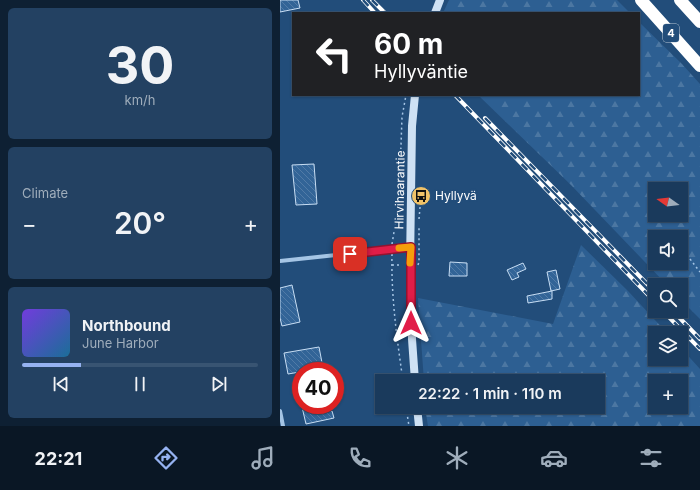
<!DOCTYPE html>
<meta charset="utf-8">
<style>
:root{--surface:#1a3a5c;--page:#234162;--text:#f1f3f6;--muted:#9fadbb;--line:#385472;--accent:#95b2f1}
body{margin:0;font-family:Inter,sans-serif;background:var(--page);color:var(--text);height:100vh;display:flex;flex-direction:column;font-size:15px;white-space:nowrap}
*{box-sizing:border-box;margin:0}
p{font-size:13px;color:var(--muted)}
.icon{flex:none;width:22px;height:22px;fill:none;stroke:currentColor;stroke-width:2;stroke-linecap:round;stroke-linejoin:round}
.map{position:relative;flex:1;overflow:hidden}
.drawer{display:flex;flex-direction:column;gap:8px;padding:8px;background:#0e2033;width:280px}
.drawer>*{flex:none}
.hud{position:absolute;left:12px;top:12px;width:348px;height:84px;border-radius:0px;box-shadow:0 1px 3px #0004,0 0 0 1px var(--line);background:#202124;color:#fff;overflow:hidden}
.needle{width:26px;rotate:284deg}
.fabs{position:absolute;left:368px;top:182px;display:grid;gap:8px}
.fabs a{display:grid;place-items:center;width:40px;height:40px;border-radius:0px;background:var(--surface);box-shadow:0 1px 3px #0004,0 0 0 1px var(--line);font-size:20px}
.speed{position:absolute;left:12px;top:362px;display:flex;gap:8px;font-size:20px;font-weight:700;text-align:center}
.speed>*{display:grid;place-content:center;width:52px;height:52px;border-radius:50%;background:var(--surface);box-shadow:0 1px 3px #0004,0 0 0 1px var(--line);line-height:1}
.speed .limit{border:6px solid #d22;background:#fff;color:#111}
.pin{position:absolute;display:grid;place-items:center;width:34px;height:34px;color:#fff;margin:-17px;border-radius:8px;box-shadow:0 2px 6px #0006}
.me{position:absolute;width:44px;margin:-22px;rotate:0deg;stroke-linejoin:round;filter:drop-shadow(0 0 3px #0008)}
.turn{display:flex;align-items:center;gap:14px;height:84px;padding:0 16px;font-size:18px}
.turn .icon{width:52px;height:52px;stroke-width:2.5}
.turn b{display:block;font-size:28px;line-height:34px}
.big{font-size:30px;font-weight:600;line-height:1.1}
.drawer .tile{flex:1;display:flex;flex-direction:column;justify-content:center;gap:6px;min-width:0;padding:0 14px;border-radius:6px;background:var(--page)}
.drawer .dial{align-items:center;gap:0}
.dial b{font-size:52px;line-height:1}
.song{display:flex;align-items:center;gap:12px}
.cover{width:48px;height:48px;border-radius:6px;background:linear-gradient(135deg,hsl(260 70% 55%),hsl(200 70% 35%))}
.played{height:4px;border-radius:2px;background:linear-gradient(90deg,var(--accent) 25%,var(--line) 25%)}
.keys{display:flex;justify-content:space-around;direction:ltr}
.heat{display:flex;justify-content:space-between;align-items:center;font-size:22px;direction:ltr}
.trip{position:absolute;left:95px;top:374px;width:230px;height:40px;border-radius:0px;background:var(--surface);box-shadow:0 1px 3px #0004,0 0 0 1px var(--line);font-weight:600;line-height:40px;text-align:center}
.dock{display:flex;height:64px;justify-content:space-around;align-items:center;background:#0a1725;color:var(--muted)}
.dock .icon{width:28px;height:28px}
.dock .selected{color:var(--accent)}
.dock b{font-size:18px;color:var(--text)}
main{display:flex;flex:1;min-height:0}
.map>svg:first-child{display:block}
.forest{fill:url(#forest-firs);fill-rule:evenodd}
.building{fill:url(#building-back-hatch);stroke:#c8def4}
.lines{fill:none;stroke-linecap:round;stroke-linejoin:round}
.path{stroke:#a5c5e5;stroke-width:1.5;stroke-dasharray:2 3;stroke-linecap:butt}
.street{stroke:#a5c5e5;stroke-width:4}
.secondary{stroke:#cee1f4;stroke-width:8}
.highway{stroke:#fff;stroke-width:12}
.rail-casing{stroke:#fff;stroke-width:4}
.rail{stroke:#224d7a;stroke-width:2.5;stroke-dasharray:8;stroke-linecap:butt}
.route-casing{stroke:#92132f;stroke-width:10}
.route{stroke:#e11d48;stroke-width:7}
.slow{stroke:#f59e0b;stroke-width:7}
.labels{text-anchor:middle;stroke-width:4;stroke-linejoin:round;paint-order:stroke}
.shield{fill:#224d7a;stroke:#bdcad7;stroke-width:1}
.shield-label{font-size:11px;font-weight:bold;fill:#fff}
.street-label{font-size:12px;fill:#fff;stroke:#224d7a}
.poi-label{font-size:12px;fill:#fff;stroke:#224d7a;text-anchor:start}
</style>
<main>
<section class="drawer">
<div class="tile dial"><b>30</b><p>km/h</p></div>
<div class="tile"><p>Climate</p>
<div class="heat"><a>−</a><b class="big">20°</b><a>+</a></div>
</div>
<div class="tile">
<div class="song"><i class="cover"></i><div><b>Northbound</b><p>June Harbor</p></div></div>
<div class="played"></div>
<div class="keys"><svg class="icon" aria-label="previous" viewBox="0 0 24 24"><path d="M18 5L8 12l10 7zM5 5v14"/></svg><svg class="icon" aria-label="pause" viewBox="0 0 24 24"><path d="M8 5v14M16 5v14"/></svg><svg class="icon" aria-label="next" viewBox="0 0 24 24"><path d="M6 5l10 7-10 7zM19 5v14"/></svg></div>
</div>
</section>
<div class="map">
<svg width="420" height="426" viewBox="0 0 420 426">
<defs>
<pattern id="forest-firs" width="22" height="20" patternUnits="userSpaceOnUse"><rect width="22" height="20" fill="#2d5f92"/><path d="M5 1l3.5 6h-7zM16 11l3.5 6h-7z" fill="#4c77a2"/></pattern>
<pattern id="building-back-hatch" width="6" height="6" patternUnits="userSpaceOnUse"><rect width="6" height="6" fill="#326497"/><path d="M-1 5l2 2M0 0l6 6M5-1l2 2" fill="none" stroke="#517ba7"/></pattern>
</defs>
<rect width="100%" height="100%" fill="#224d7a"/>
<g class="forest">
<path d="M169,0H337L350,13H163Z"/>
<path d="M359,22L402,64L420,84V319L401,300V285H387L291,185L198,95H359ZM375,189H401V215H375ZM375,237H401V263H375Z"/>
<path d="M301,245L348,291L387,333H375V359H401V348L420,369V426H148L145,407H318V381H144L138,298L273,324ZM375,381H401V407H375Z"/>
</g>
<g class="building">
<path d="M0,0H18L20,8L0,12Z"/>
<path d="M34,164L37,204L16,205L12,165Z"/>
<path d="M170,262L187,263V276H169Z"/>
<path d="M243,263L246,269L237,273L239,277L232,280L227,270Z"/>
<path d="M276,270L280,289L271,291L267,272Z"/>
<path d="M12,285L20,322L2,326L0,318V288Z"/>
<path d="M272,291V299L248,303L247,296Z"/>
<path d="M39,347L43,368L8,374L4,353Z"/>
<path d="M33,405H49L51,411H52L54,418L26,424L22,407Z"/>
</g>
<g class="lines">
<g class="path">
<path d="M139,219L141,196"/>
<path d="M112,244L119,202L122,117L126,95"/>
<path d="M112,254C111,297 117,339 123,381"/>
<path d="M410,259L420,272"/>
<path d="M112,265H122"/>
<path d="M138,265L139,262V227"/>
<path d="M126,407L129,426"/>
</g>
<g class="street">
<path d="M0,261L131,247"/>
<path d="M0,411L3,426"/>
</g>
<g class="secondary">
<path d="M155,13L160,0"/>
<path d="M135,95L132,126L130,265L132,339L135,381"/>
<path d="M137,407L139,426"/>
</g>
<g class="highway">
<path d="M361,0L420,66"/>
<path d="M400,0L420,22"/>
</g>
<g class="rail-casing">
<g id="rail">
<path d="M83,0L95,13"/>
<path d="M92,0L105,13"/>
<path d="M175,95L375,302"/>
<path d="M205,118L375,292"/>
<path d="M383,311L420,349"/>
<path d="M393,311L420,339"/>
</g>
</g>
<use href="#rail" class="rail"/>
</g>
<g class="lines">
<g class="route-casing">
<path id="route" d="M70,254L131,247V323"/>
</g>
<use href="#route" class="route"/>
<path class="slow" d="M119,248L131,247L130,263"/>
</g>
<defs>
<g id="bus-disc" transform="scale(1)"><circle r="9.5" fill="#f0c268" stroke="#224d7a"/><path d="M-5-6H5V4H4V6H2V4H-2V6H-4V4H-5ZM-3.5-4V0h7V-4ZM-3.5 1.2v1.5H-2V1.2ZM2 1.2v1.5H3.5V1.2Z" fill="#111"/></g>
</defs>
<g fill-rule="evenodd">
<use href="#bus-disc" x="141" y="196"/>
</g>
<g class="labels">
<rect class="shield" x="383" y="24" width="16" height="18" rx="3"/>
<g class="shield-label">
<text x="391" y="37">4</text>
</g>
<g class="street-label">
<text transform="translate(120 190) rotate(-89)" y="4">Hirvihaarantie</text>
</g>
<g class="poi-label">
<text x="155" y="200">Hyllyvä</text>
</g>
</g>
</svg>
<div class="fabs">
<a><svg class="needle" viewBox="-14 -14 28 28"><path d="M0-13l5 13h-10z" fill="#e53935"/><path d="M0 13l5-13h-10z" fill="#9fadbb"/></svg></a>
<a><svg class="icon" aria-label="sound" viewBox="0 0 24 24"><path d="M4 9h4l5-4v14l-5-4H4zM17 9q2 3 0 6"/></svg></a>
<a><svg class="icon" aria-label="search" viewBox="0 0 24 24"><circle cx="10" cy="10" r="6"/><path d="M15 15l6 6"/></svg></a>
<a><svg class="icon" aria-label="layers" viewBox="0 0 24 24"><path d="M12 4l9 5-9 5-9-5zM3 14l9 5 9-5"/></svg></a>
<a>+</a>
</div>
<div class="speed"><div class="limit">40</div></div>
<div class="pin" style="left:70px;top:254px;background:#d93025"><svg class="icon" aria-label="arrive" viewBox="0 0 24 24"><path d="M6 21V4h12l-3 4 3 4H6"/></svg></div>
<svg class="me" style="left:131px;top:323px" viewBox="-20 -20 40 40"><path d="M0-17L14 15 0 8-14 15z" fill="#e11d48" stroke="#fff" stroke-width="4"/></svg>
<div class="trip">22:22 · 1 min · 110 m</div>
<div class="hud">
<div class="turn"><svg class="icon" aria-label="left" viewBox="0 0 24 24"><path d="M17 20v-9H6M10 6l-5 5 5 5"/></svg><div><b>60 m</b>Hyllyväntie</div></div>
</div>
</div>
</main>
<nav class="dock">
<b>22:21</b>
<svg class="icon selected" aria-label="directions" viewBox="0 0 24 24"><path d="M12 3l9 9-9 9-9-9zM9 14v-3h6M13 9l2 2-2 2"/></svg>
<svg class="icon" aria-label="music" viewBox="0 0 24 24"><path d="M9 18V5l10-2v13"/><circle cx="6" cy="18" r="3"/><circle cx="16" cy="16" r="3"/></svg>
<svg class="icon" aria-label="phone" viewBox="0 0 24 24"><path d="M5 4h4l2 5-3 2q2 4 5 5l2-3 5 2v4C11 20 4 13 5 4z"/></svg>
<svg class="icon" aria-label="climate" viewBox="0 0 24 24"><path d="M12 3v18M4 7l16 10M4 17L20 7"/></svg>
<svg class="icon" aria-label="car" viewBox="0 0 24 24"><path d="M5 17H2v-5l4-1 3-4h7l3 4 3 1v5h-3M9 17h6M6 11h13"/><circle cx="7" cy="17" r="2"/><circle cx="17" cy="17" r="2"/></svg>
<svg class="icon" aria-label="filters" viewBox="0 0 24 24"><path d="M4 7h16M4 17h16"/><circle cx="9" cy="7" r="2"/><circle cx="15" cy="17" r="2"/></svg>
</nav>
